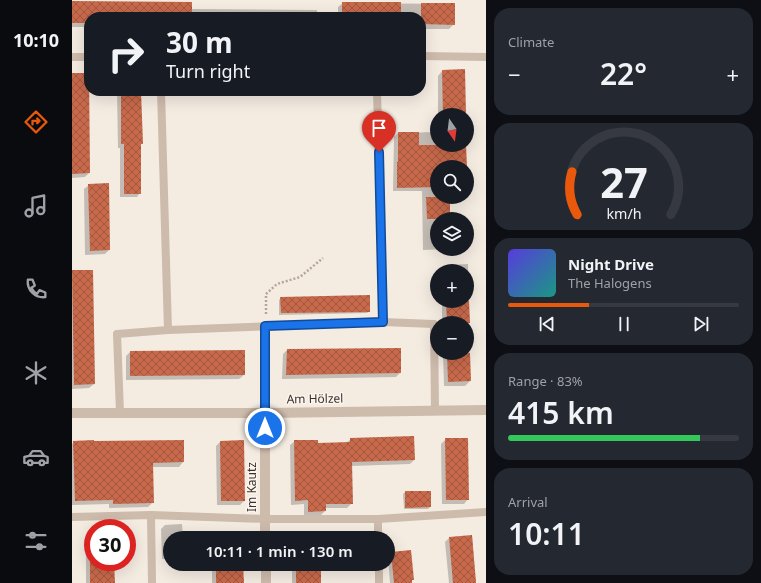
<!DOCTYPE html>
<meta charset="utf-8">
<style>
:root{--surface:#171b24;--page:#242831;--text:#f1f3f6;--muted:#9ea1a6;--line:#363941;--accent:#ea580c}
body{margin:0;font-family:"Noto Sans",sans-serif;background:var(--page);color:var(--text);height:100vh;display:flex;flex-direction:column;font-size:15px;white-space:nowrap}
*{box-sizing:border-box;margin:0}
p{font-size:13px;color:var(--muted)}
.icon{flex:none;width:22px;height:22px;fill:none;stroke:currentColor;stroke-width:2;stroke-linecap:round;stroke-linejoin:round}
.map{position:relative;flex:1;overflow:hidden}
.side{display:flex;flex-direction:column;gap:8px;padding:8px;background:#0d0f14;width:275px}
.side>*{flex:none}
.top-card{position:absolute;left:12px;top:12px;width:342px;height:84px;border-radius:16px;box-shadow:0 4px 16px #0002;background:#171b24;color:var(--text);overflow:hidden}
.needle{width:26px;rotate:166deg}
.buttons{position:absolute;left:358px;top:108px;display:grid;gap:8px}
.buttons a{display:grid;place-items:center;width:44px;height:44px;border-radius:50%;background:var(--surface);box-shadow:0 4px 16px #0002;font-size:20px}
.speed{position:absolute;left:12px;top:519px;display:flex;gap:8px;font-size:20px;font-weight:700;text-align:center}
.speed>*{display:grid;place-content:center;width:52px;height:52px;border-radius:50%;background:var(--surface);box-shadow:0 4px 16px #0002;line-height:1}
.speed .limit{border:6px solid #d22;background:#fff;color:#111}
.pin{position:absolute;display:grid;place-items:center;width:34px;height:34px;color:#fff;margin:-41px -17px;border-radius:50% 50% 50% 0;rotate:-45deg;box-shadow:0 0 4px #0007}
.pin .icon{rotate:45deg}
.me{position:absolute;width:44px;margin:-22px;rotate:0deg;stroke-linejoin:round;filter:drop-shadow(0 0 3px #0008)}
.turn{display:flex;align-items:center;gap:14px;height:84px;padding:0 16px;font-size:18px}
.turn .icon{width:52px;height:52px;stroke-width:2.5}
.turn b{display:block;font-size:28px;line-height:34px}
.big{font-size:30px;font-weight:600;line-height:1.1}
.side .tile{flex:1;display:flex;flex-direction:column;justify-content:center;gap:6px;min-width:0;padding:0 14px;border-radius:16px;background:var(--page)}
.side .dial{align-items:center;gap:0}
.dial svg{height:104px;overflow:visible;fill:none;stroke:var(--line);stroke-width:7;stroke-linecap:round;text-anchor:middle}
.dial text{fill:var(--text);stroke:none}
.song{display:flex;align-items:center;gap:12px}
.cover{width:48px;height:48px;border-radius:6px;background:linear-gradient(135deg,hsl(250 70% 55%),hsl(170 70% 35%))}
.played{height:4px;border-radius:2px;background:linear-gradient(90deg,var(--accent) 35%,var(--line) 35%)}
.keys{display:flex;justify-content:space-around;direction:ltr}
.heat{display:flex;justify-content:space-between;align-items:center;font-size:22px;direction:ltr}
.charge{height:6px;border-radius:3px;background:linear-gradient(90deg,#34c759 83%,var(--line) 0)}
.trip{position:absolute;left:91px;top:531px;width:232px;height:40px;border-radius:20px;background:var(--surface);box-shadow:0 4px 16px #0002;font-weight:600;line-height:40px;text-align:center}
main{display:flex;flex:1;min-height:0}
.tab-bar{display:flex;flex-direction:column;width:72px;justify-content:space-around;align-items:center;background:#090b0e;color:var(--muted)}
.tab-bar .icon{width:28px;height:28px}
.tab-bar .active{color:var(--accent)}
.tab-bar b{font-size:18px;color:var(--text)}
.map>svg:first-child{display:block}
.shadow{fill:#0003}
.building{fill:url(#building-cross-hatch)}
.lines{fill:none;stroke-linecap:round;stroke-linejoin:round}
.path{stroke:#b9a596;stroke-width:2.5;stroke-dasharray:2 2;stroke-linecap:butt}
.service{stroke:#cdbbac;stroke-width:8}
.minor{stroke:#cdbbac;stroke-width:10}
.route-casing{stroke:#114b97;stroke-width:10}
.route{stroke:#1a73e8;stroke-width:7}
.labels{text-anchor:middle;stroke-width:3;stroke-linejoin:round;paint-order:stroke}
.street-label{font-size:12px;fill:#3b302b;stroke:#fbf5ee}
</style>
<main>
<nav class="tab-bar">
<b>10:10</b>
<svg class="icon active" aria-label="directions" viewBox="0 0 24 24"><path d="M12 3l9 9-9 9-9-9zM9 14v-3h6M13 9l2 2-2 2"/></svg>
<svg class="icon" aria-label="music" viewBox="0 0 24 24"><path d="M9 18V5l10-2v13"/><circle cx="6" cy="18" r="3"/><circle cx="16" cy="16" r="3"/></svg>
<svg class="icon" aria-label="phone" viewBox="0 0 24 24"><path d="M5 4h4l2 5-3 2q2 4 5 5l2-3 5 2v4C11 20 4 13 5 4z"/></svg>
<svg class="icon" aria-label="climate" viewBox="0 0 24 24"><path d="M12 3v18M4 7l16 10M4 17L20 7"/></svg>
<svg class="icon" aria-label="car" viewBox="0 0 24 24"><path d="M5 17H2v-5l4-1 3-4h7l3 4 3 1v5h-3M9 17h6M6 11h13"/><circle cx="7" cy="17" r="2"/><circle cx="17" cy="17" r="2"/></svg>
<svg class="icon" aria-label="filters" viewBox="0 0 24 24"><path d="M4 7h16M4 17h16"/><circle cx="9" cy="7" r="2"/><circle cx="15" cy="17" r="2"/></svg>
</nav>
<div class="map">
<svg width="414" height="583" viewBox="0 0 414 583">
<defs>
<pattern id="building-cross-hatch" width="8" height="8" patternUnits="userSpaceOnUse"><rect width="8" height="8" fill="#c8694b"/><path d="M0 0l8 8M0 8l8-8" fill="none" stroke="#a4573f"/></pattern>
</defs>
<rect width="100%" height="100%" fill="#f4ebe1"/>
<g class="shadow">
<path d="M0,2L119,9L245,10V17H17V27H0Z"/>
<path d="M271,3L382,4V24L377,29H349V17H266V7Z"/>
<path d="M370,71L393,115H366V76Z"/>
<path d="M0,74L17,173L13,177L0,178Z"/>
<path d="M45,91H68L70,143L68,145V193L65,197H48V148H46Z"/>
<path d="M365,132V145H394V167H365V197H377V219H365V249H374L351,250L350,191H321L322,137L326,133Z"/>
<path d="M17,185L37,250L33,254L13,255L12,189Z"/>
<path d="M396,264L398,381L393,386H372L371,353H395V323H370V301H395V271H369V269L374,265Z"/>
<path d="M0,271L22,384L17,388L0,389Z"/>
<path d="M209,298L297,311L295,313L207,315V300Z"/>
<path d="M215,350L328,373L324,377L210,379L211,354Z"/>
<path d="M58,352L172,375L167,379L54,380V356Z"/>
<path d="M279,439L342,460L338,464L279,466L280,503L275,508H253V511L249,515L232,516V504L219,505L218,445L223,441L245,444L274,443Z"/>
<path d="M374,439L396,499L392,504H370L369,444Z"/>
<path d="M111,441V462L107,467H80L81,502L76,507L37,508V504L0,505V444L2,442Z"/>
<path d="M148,442L172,501L168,505H145L144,446Z"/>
<path d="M333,492L358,507L356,509H332L331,494Z"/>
<path d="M110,524L111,538H98V559H90L89,529L93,525Z"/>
<path d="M18,535H21V562H42V583H14V539Z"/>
<path d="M400,536L404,583H377L373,542L377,538Z"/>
<path d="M320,553L339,581V583H318L316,557Z"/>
<path d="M140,564H170L171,583H140Z"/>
<path d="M220,564H247L248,583H220Z"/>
</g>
<g class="building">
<path d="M0,1L120,2V17H17V23H0Z"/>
<rect x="270" y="2" width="59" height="15"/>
<path d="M349,3H383V25L349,24Z"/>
<path d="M393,69L394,115H371L370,70Z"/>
<path d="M0,73H17L18,173L0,174Z"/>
<path d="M49,91H69L71,144H69V194H52V144H49Z"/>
<path d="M326,132H347V145H394L395,167H365V187L325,188V162H326Z"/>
<path d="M37,183L38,250L18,251L16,184Z"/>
<path d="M354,197H378V219H355Z"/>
<path d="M0,270H21L23,384L2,385Z"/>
<path d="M298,295V312L209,313L208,297Z"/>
<path d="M374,301H397L398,323H375Z"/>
<path d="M329,348V373L214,375L215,349Z"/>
<path d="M173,350V375L58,376V351Z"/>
<path d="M375,353H398L399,381L376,382Z"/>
<path d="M342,436L343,460L280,462L281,504H254V511L236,512V500L223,501L222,440H246V443L278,442V438Z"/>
<path d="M373,438H396L397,500H374Z"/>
<path d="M22,440V441L112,440V462L81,463L82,503L41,504V500L3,501L1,441Z"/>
<path d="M172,440L173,501H149L148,441Z"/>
<path d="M333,491H359V507L333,508Z"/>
<path d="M171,533V538H144V534Z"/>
<rect x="223" y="533" width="25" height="5"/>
<path d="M400,535L404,583H381L377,537Z"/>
<path d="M339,550L342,580H340V583H322L319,552Z"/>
<path d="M18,562H42L43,583H18Z"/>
<path d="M144,564H171L172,583H144Z"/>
<rect x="224" y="564" width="25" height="19"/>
</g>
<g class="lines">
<path class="path" d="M194,314V294L205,284L228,277L251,258"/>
<g class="service">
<path d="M349,56L414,57"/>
<path d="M0,57H17"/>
<path d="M89,91L96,330"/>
<path d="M305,91L311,322"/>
<path d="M48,413L45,334L96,330L311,322L362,324L363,411"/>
<path d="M193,413V326"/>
<path d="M79,515L80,583"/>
<path d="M0,517L79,515L193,519H306L414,512"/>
<path d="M306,519V538"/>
<path d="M307,564V583"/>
</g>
<g class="minor">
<path d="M0,413H193L414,410"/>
<path d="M193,413V538"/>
<path d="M194,564V583"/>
</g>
</g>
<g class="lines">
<g class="route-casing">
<path id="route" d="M193,428V326L311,322L307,152"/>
</g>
<use href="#route" class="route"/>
</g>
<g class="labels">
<g class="street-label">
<text transform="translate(243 399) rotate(-1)" y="4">Am Hölzel</text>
<text transform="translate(180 487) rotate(-90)" y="4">Im Kautz</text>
</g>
</g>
</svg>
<div class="buttons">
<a><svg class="needle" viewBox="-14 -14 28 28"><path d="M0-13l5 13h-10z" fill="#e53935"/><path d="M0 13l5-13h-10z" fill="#9ea1a6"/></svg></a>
<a><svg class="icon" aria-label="search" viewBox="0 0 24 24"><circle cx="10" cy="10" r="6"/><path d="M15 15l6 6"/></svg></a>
<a><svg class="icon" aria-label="layers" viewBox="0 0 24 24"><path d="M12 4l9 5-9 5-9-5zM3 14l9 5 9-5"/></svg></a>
<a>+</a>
<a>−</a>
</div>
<div class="speed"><div class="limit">30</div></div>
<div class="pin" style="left:307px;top:152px;background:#d93025"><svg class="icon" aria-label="arrive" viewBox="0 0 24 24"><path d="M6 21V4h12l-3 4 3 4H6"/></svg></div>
<svg class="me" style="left:193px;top:428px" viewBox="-20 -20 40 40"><circle r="17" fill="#1a73e8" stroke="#fff" stroke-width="3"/><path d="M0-11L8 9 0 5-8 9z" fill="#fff"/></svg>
<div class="trip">10:11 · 1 min · 130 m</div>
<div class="top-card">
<div class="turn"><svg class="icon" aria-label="right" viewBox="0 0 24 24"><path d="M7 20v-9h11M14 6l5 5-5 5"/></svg><div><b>30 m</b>Turn right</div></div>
</div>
</div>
<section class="side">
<div class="tile"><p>Climate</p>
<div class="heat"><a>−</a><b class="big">22°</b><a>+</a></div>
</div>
<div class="tile dial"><svg viewBox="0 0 100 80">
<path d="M14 69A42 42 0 1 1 86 69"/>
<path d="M14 69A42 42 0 0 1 10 36" stroke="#ea580c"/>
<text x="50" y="56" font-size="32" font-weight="700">27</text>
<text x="50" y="72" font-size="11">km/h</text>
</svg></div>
<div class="tile">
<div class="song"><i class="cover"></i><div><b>Night Drive</b><p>The Halogens</p></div></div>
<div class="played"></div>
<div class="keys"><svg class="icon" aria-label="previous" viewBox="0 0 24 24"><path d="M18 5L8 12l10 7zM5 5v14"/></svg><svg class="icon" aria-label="pause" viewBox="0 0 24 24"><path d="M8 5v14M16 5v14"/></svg><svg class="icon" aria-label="next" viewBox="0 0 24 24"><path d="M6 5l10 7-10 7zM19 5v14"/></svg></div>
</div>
<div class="tile"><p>Range · 83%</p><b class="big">415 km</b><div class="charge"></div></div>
<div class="tile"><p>Arrival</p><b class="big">10:11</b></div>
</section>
</main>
